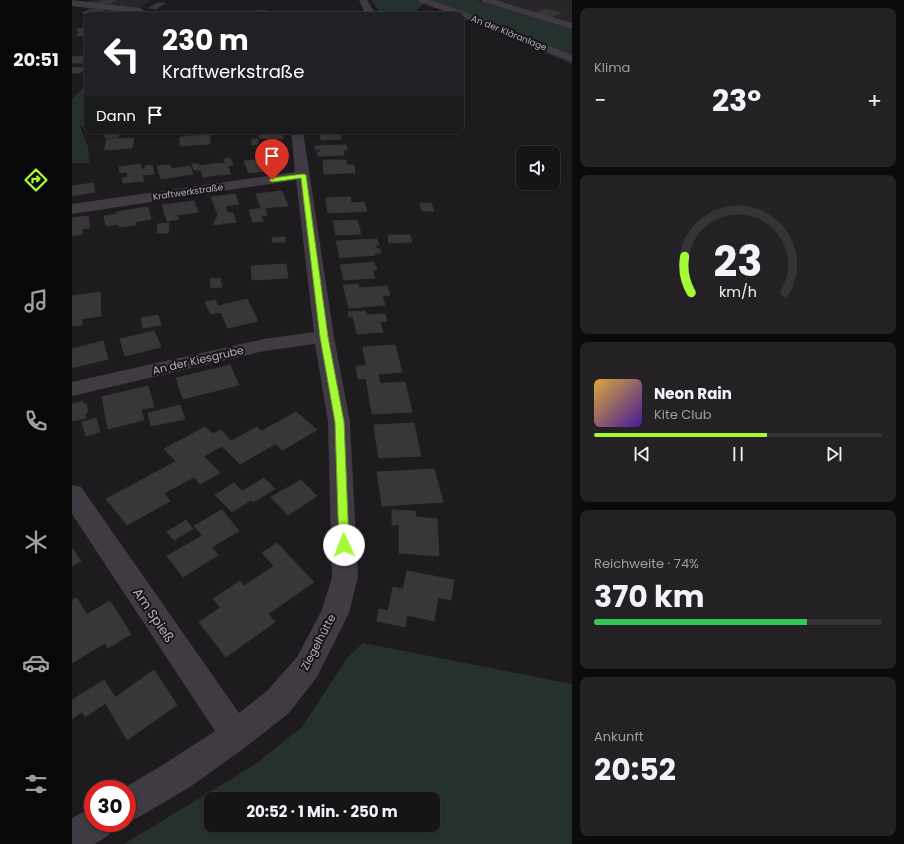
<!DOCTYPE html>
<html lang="de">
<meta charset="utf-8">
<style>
:root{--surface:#161416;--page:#232123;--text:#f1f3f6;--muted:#9e9ea1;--line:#353335;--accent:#a5fa35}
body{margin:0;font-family:Poppins,sans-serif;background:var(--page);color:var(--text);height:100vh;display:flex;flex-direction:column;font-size:15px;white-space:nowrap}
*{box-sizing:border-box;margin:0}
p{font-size:13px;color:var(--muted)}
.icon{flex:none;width:22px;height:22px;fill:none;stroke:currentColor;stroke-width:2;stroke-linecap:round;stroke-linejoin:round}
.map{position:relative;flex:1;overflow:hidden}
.panel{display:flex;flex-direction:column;gap:8px;padding:8px;background:#0c0b0c;width:332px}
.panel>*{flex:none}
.hud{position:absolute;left:12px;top:12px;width:380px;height:122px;border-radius:8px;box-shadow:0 2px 6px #0003,0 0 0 1px var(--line);background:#202124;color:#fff;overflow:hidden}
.buttons{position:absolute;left:444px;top:146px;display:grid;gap:8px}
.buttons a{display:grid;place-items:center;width:44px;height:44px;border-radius:8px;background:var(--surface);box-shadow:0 2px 6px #0003,0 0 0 1px var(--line);font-size:20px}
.speed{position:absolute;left:12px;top:780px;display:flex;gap:8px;font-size:20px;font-weight:700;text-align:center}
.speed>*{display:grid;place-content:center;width:52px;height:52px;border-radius:50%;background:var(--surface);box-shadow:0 2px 6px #0003,0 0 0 1px var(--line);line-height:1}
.speed .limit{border:6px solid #d22;background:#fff;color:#111}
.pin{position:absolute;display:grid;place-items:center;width:34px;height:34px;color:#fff;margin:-41px -17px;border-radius:50% 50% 50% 0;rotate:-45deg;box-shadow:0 0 4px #0007}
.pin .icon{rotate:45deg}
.me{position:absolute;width:44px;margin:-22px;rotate:358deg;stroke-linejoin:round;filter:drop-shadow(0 0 3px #0008)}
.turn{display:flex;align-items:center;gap:14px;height:84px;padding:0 12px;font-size:18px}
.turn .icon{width:52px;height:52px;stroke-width:2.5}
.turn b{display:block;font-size:28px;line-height:34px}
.then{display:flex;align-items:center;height:38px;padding:0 12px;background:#0003;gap:8px;font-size:15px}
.big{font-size:30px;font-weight:700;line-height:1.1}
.panel .tile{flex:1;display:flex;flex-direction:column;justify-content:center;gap:6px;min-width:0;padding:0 14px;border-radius:8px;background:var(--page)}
.panel .dial{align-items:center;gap:0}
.dial svg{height:104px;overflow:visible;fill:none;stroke:var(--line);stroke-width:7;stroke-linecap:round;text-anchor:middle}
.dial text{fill:var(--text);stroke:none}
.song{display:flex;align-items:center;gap:12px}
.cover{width:48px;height:48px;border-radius:6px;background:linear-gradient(135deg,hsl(40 70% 55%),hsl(260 70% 35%))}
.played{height:4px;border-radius:2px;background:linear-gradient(90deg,var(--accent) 60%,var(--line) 60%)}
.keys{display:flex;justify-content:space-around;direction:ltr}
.heat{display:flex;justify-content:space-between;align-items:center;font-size:22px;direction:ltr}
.charge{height:6px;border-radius:3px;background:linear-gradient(90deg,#34c759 74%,var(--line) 0)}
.trip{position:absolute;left:132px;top:792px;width:236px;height:40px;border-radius:8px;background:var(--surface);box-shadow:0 2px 6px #0003,0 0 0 1px var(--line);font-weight:700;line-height:40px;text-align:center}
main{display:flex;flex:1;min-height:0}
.dock{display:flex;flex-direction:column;width:72px;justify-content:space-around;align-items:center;background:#090809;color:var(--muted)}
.dock .icon{width:28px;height:28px}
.dock .on{color:var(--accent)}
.dock b{font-size:18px;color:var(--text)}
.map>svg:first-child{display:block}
.built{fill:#29262a}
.green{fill:#26312f;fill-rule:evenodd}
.building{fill:#383639;stroke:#383439}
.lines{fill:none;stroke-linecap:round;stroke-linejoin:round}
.minor{fill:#403b42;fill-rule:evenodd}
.route{fill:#a5fa35;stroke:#6ba222}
.labels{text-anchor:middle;stroke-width:4;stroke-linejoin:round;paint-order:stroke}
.far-street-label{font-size:9px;fill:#b4adbd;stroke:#181518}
.street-label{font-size:11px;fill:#b4adbd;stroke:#181518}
.near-street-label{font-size:13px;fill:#b4adbd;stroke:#181518}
</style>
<main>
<nav class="dock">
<b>20:51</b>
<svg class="icon on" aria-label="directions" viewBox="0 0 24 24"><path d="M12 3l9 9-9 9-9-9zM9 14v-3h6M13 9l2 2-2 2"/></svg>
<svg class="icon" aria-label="music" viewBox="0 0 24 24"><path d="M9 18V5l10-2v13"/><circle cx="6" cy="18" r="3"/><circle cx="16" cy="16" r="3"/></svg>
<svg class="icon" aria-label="phone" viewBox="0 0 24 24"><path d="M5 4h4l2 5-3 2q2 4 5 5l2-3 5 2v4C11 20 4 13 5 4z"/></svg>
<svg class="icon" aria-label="climate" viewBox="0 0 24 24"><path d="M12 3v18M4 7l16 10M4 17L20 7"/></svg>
<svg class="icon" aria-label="car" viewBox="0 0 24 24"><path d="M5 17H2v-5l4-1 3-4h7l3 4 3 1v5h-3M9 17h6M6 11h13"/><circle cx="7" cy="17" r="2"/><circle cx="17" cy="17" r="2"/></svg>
<svg class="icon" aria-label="filters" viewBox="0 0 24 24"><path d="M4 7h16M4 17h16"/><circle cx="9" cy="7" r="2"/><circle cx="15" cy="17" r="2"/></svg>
</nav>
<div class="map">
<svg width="500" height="844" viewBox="0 0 500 844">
<rect width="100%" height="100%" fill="#1d1b1d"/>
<g class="built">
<path d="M20,0H79L66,8L16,2Z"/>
<path d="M403,0H500V29L411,2Z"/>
</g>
<g class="green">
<path d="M300,0H403L500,29V64L396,20L389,15L352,3L340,15H309Z"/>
<path d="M15,84V126H8L16,147L18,163H0V99Z"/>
<path d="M291,643L500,684V844H52L182,765L230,727L276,657ZM139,799H361V825H139Z"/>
</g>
<g class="building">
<path d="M31,0H44L38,4L26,2Z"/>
<path d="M86,3H93L84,9L76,8Z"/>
<path d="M19,9L32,10L30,11H32L23,15L10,13Z"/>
<path d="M474,9L489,13L479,17L464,13Z"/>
<path d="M185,10L196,11L192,14H181Z"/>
<path d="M15,28V35L6,36L4,34L8,33L4,29Z"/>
<path d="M9,56H15V61L13,63H0V57Z"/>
<path d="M0,67L14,68L8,73H0Z"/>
<path d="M186,131H210L211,139L187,138Z"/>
<path d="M248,131H267L269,139L249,140Z"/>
<path d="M47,132L46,137L33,138L34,133Z"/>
<path d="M138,135V144L122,145V136Z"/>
<path d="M122,136V145L108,146V137Z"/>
<path d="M62,138L60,148L32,150L35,139Z"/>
<path d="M180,139H186V144L180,145Z"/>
<path d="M274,145L275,150H271L272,155L246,156L245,152H249L248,149L243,150V146Z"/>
<path d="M158,158L161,165L155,166L152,159Z"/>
<path d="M183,160L185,163L198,161L202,170L177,173L172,161Z"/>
<path d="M251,160H274L276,173L252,174Z"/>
<path d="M154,163L159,174L145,175L141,164Z"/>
<path d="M68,164L70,171H66L67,175H70L72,181L51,183L50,178L56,177L55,172L48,173L47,167Z"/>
<path d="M120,164H126L128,170H122Z"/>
<path d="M141,164L145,175L131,177L127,166Z"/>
<path d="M80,165L82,174L67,175L66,171L73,169V166Z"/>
<path d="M98,165L100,169L118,166L121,174L89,179L85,166Z"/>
<path d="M275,165H282L283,173H276Z"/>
<path d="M21,183L23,192L0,196V186Z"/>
<path d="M210,191L216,206L189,208L184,194Z"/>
<path d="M163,194L167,204L153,206L156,213L146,215L139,197Z"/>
<path d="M278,197L281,212L256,213L254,198Z"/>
<path d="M122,201L126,212L105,215L107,219L95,221L90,205Z"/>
<path d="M292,202L295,211L281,212L279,203Z"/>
<path d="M348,203H359L362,211H350Z"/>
<path d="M76,207L79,219L63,222L64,225L47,227L44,212Z"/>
<path d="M193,208L195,215L189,216L191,221L181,222L177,210Z"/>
<path d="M156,213H161L164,222L141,225L146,215Z"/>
<path d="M45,214L47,224L34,226L32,216Z"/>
<path d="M16,216L18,228L10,229V234L0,236V218Z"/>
<path d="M285,220L289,234L264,235L261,221Z"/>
<path d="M97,223L96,233H85L86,224Z"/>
<path d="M316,235H338L340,242L317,243Z"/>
<path d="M213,237V242H200V238Z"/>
<path d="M305,239L307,245H303L305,249H308L309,253H302L303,255L268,258L264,241Z"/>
<path d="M302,262L305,270H300L303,278L272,280L268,265Z"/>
<path d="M214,264L216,278L180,280L179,266Z"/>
<path d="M148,278L150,287L139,288L138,279Z"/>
<path d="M286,284L287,288L315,286L318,295L310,296L313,305L277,308L271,285Z"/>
<path d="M28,292L29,316L0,320V296Z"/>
<path d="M175,299L186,321L156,328L146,306Z"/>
<path d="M143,300L149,312L139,314L133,302Z"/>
<path d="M293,311L295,315L277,317L276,312Z"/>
<path d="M313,314L315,321L308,322L311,332L285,334L281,316Z"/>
<path d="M86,315L89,325L71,328L69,318Z"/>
<path d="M10,319V325L0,326V320Z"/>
<path d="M82,331L89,347L53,356L48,339Z"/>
<path d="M31,341L36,359L0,368V349Z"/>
<path d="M323,345L330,372L306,374L307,378L286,379L284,366H294L291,347Z"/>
<path d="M158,365L167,385L111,399L104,378Z"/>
<path d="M294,378H307L308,384H295Z"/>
<path d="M333,382L340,412L300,414L295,384Z"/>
<path d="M76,386L82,407L69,409L72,420L36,429L30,397Z"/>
<path d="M11,401V405L14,404L16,412L13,413L14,418L0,421V404Z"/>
<path d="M108,405L113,419L79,426L76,413Z"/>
<path d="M224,412L245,430L210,450L190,431Z"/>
<path d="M24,418L28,432L14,436L10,422Z"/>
<path d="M342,423L345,439L304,441L302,425Z"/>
<path d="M133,427L141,434L149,430L159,441L132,456L125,450L104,461L92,449Z"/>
<path d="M185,427L203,444L168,464L150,446Z"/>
<path d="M345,439L349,456L307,458L304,441Z"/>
<path d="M125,450L148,473L128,484L122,477L92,493L77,476Z"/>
<path d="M362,469L371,502L310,506L305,472Z"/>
<path d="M77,476L98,501L55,525L34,499Z"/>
<path d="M192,478L203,489L181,502L170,491Z"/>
<path d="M229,480L245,496L216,515L199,497Z"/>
<path d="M162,483L179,500L160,512L143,495Z"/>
<path d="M150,510L167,531L140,547L122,526Z"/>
<path d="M320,510L343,511L344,517L365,519L367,556L327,553V525H320Z"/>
<path d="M114,520L121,529L102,540L95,532Z"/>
<path d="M130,536L146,555L111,577L95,556Z"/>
<path d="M205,543L217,556L202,566L190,553Z"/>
<path d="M0,548L9,561L0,566Z"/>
<path d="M217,556L242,582L196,614L172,586Z"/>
<path d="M335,571L382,580L379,600L331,590Z"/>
<path d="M168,581L175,590L149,608L141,599Z"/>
<path d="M321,587L366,597L362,621L316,611Z"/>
<path d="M175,590L203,622L154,657L127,622Z"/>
<path d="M5,598L15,615L0,623V600Z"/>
<path d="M38,601L59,634L36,648L33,643L0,663V623Z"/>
<path d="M307,609L335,615L333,627L305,621Z"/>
<path d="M82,670L105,705L55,740L34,704Z"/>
<path d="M32,680L43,697L13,717L3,698Z"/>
<path d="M3,698L10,712L0,719V700Z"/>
</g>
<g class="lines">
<g class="minor">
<path d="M0,0L68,8L73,11L68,14L0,6Z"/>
<path d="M287,0H295L304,15H294Z"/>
<path d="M346,0H358L415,20L500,55V62L389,17V15H383L347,2Z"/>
<path d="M410,0H423L500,23V29L411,2Z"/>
<path d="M60,131H74L73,134H61Z"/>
<path d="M219,131H231L262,337L278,422L286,577L277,613L245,677L217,713L175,746L118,787L67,817L55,822V789H50L94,763L143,731L0,514V485L9,487L167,713L195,691L225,657L250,610L260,577L256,422L243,344L192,351L0,396V382L192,339L242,332L224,180L0,214V204L223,172Z"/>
<path d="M21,807V823H42L37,835L23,844H0V818Z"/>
</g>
</g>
<path class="route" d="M231,174L234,175L256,337L272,422L277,545L276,548L272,549L268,548L267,545L263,422L248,337L229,178L200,182L197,180L200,178Z"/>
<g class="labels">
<g class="far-street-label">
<text transform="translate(437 33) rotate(22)" y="3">An der Kläranlage</text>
<text transform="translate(116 192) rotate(-8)" y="3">Kraftwerkstraße</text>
</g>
<g class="street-label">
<text transform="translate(126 360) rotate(-13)" y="4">An der Kiesgrube</text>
<text transform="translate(246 642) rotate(-62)" y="4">Ziegelhütte</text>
</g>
<g class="near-street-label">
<text transform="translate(82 615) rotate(56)" y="5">Am Spieß</text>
</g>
</g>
</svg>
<div class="buttons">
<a><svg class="icon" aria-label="sound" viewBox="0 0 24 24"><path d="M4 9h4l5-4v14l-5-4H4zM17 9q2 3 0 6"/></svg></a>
</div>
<div class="speed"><div class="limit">30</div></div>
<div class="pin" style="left:200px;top:180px;background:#d93025"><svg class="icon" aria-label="arrive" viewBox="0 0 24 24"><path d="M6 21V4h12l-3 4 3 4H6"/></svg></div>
<svg class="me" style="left:272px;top:545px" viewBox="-20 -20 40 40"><circle r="19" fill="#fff"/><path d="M0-13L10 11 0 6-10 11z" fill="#a5fa35"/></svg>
<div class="trip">20:52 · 1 Min. · 250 m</div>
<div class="hud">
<div class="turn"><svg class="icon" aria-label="left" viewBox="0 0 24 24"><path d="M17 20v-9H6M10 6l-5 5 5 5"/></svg><div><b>230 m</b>Kraftwerkstraße</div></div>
<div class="then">Dann<svg class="icon" aria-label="arrive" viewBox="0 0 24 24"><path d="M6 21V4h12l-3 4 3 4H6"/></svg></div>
</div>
</div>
<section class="panel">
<div class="tile"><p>Klima</p>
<div class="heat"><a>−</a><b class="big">23°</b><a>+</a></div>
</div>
<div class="tile dial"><svg viewBox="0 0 100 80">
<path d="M14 69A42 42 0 1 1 86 69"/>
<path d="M14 69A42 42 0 0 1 9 41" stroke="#a5fa35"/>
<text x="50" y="56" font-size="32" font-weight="700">23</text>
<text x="50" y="72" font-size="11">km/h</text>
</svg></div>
<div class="tile">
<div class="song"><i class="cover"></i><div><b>Neon Rain</b><p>Kite Club</p></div></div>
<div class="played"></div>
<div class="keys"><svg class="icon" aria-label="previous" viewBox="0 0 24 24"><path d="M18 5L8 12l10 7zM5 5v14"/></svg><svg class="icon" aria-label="pause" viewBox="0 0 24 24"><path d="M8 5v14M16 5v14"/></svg><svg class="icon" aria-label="next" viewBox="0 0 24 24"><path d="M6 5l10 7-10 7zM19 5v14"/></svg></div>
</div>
<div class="tile"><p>Reichweite · 74%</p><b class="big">370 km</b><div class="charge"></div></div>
<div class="tile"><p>Ankunft</p><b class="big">20:52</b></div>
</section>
</main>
